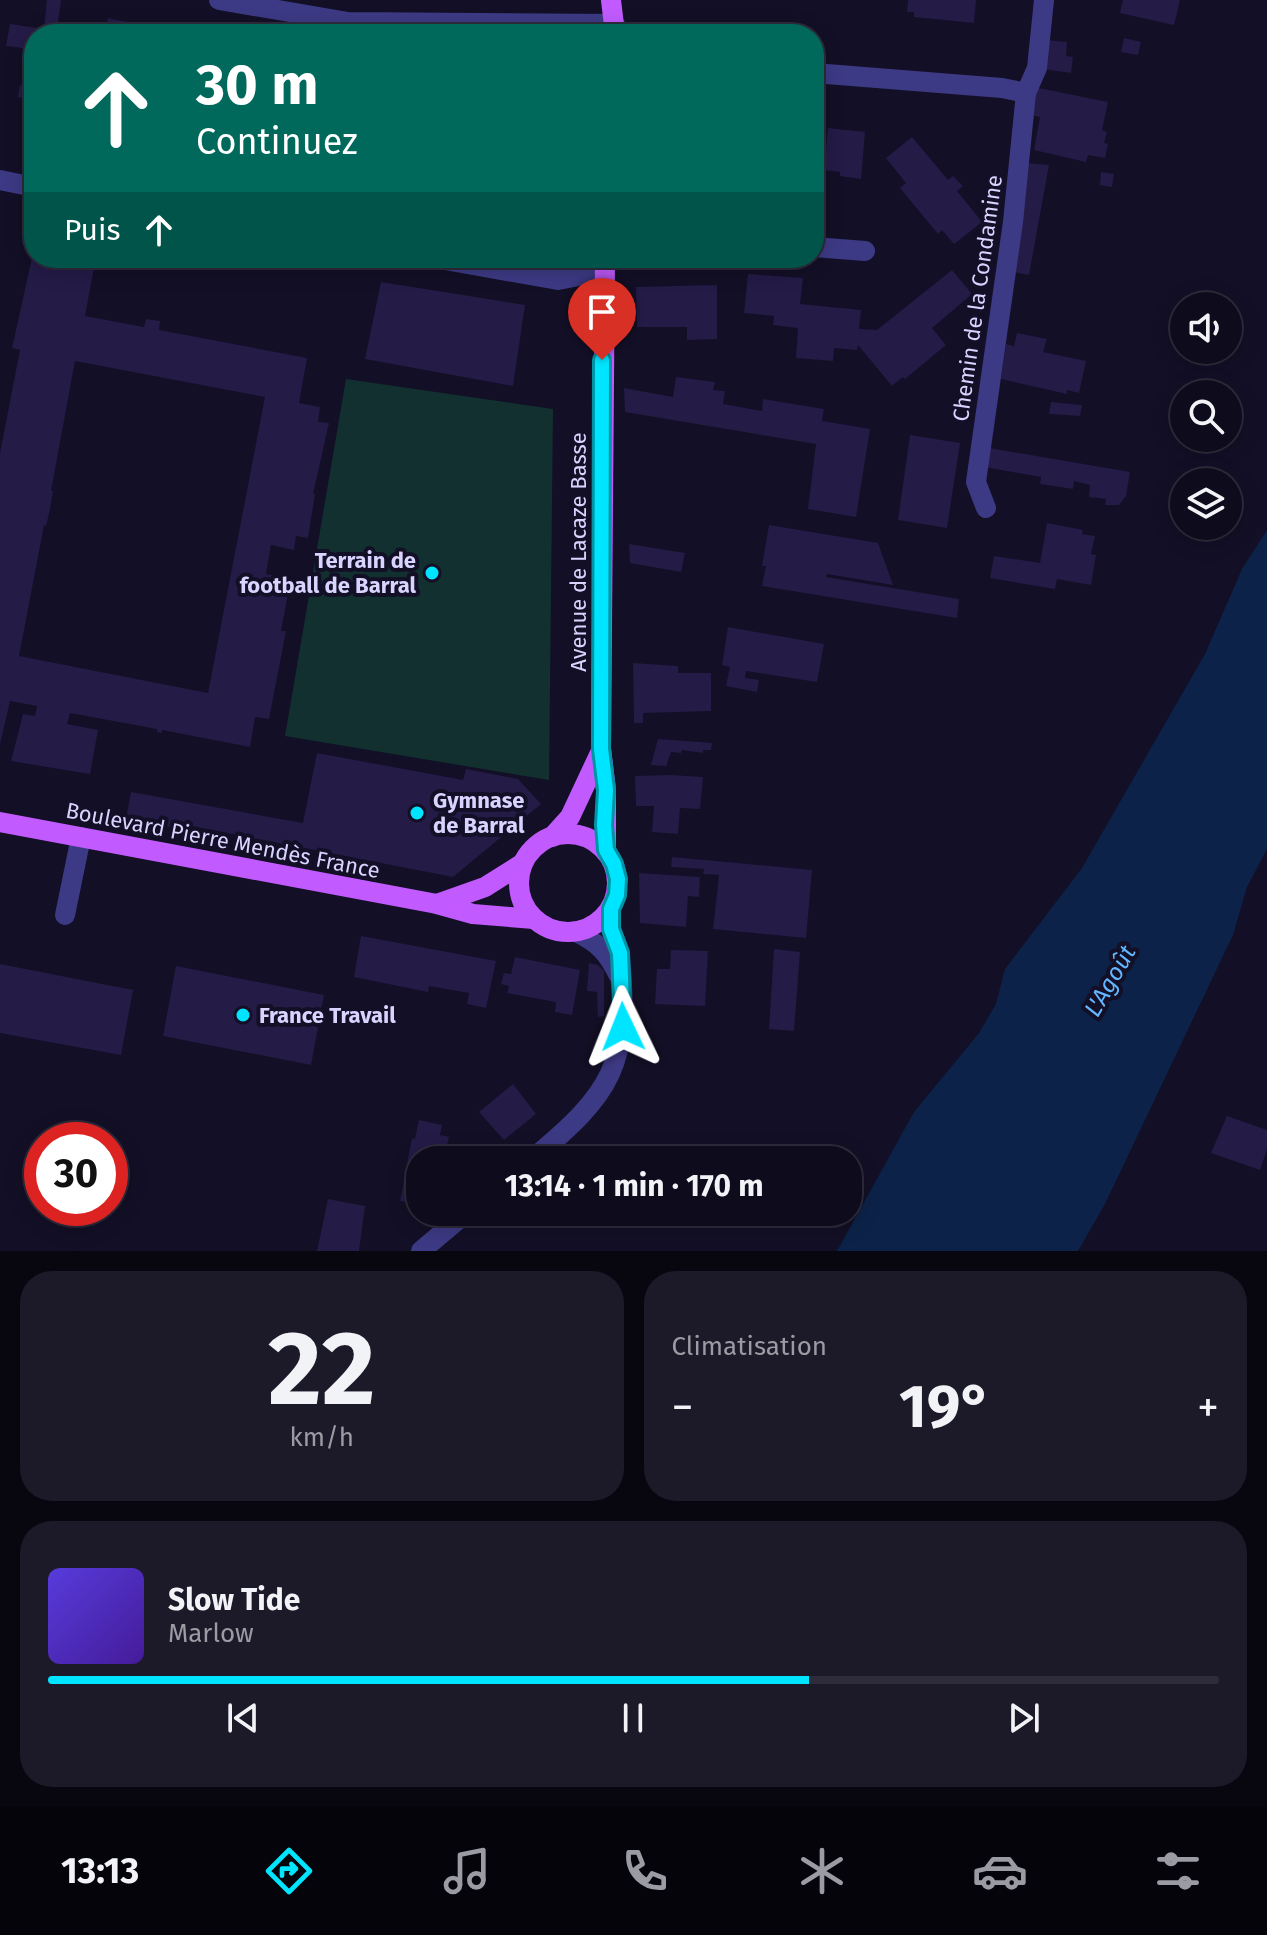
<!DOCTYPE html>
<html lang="fr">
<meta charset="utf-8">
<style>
:root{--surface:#0e0b1c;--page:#1c1929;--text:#f1f3f6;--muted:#9b9ba3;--line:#2e2b3b;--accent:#00e5ff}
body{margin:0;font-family:"Fira Sans",sans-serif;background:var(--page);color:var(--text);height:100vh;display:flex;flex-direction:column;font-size:30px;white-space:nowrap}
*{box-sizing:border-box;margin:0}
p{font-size:26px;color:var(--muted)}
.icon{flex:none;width:44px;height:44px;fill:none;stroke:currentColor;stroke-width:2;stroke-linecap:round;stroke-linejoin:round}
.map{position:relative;height:1251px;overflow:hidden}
.details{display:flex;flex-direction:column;gap:20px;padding:20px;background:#08060f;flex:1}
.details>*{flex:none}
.hud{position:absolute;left:24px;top:24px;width:800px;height:244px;border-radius:32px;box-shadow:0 4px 20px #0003,0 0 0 2px var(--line);background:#00695c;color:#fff;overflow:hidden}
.controls{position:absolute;left:1170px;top:292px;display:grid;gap:16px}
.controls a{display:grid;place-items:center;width:72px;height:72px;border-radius:50%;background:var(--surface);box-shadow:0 4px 20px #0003,0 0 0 2px var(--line);font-size:40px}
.speed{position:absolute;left:24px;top:1122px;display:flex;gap:16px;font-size:40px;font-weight:700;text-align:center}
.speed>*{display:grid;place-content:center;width:104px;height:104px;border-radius:50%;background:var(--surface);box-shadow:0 4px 20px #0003,0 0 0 2px var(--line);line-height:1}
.speed .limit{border:12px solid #d22;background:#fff;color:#111}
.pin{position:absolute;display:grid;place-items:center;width:68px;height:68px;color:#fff;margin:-82px -34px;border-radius:50% 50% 50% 0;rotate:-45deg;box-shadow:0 0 8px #0007}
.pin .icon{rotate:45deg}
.me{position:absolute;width:88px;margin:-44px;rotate:358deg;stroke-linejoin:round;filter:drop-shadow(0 0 6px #0008)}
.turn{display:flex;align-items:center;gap:28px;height:168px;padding:0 40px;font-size:36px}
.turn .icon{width:104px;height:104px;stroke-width:2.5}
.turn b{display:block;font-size:56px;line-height:68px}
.then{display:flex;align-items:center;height:76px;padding:0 40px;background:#0003;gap:16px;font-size:30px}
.big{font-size:60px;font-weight:700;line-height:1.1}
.details .tile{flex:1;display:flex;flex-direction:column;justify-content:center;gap:12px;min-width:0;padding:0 28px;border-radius:32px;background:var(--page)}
.details .dial{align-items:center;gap:0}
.dial b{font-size:104px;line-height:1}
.song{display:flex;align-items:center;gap:24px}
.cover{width:96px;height:96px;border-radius:12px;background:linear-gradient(135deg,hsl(250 70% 55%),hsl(260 70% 35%))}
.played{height:8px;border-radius:4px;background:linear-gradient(90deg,var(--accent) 65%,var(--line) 65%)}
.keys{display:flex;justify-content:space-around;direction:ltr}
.heat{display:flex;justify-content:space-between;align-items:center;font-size:44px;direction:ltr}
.details .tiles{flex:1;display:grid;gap:20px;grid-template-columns:1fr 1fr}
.tile:last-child{grid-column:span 2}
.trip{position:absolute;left:406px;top:1146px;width:456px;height:80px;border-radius:32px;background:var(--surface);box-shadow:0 4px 20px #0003,0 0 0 2px var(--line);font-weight:700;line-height:80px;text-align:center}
.tab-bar{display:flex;height:128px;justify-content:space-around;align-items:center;background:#06040b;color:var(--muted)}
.tab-bar .icon{width:56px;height:56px}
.tab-bar .on{color:var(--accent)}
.tab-bar b{font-size:36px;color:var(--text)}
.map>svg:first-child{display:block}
.green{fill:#12302f}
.water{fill:#0c2248}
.building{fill:#241b47;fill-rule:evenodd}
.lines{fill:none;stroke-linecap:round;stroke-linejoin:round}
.minor{stroke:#3d3a85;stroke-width:20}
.major{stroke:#c25bff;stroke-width:20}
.route-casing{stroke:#0095a6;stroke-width:20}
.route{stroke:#00e5ff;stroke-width:14}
.poi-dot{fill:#00e5ff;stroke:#130f26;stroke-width:3}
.labels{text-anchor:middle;stroke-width:8;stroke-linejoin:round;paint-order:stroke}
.street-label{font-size:22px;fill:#d9d4ff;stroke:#130f26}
.poi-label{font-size:22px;font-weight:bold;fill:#d9d4ff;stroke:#130f26;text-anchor:start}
.water-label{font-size:24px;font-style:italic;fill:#62b6ff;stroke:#130f26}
</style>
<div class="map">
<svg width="1267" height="1251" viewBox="0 0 1267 1251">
<rect width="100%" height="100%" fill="#130f26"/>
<path class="green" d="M346,379L553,409L549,780L285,736Z"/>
<path class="water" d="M1267,530V849L1247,887L1233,935L1105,1204L1078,1251H837L914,1112L979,1033L996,1004L1005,969L1082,868L1205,654L1242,569Z"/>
<g class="building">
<path d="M47,0H61L57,30H54L52,34H34V69L27,68L30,49L6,46L10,24L44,29Z"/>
<path d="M908,0H976L974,23L914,17V12H907Z"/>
<path d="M1123,0H1180L1174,25L1120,13Z"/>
<path d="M108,18L141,25L140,34H105Z"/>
<path d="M1124,38L1141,42L1138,55L1121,52Z"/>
<path d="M1046,40L1067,42L1066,56L1073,57L1071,73L1043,69Z"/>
<path d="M20,85L34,87V100L18,97Z"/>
<path d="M1034,87L1108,102L1102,130L1107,132L1104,143L1108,144L1105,158L1088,155L1086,162L1034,150L1040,117L1031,115Z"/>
<path d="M828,128L865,132L861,179L840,176V172L824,170Z"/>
<path d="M912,137L948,180L953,176L963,186L957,191L982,222L954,244L942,230L938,234L900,188L906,183L886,158Z"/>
<path d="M1026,163L1049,165L1029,275L1014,272Z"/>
<path d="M1101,172L1114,174L1112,187L1100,185Z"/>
<path d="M32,258H73L95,262L85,316L144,327L146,319L160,321L159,330L307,358L299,403L320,407L318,422L329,423L313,494H315L308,538L296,536L294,550L271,545L266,574L291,579L281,631H286L269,719L255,717L250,747L162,730V733L157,732V729L70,713L67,724L98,730L90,774L11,761L23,714L35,716L37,706L10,701L0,744V453L20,350L12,348ZM75,361L265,397L208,693L19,656L44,525L46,526L50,509L53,491H51Z"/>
<path d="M952,270L972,294L932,328L946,345L905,379L903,377L892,386L858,345L857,350L834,348L833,361L796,358L798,328L773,325L774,316L744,313L748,274L803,278L800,304L861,310L859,329L877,330Z"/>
<path d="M381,282L525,305L513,386L365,359Z"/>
<path d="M717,285V339L687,340V327H637L636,287Z"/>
<path d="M1017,333L1047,339L1043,352L1086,361L1079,393L1067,390V394L1001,379L1006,344L1014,346Z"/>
<path d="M676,377L715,382L713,390L725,391L723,404L762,411L763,399L824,409L822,421L870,429L856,517L808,509L816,444L625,412L624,388L673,397Z"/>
<path d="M1051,402L1082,405L1080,416L1049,414Z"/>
<path d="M910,435L960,443L947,528L898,520Z"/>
<path d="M989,448L1130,472L1126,496L1119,505H1105L1106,499L1089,497L1090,485L1074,481L1073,489L1040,484L1041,477L985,467Z"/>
<path d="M1047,523L1083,530L1082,534L1095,536L1091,554L1096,555L1091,585L1057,579L1055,589L990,578L994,556L1040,563Z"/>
<path d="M769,525L878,543L893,585L827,574L826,577L959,599L957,618L762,586L766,566H762Z"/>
<path d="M629,544L685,553L681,572L630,563Z"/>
<path d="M728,627L824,644L817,682L746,671L745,678L759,680L757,692L726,686L730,667L722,665Z"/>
<path d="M633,663L678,666V673H711V711L643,713V723H634Z"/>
<path d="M658,739L712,743L711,750H703V753L682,750L681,753L671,752L666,766L651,765Z"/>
<path d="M317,753L463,780L466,769L518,779L541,804L453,877L176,823L175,828L126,819L131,792L303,823Z"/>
<path d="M670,775L703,777L700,809L680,808L678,834L652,832L654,806H636L635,776Z"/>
<path d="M672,857L812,870L806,938L713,929L719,875L703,874L704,869L671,867Z"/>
<path d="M639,873L700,877L699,897L688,896L686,927L640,923Z"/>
<path d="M361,936L496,961L486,1008L467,1004L469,993L429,986L428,992L354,977Z"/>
<path d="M774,949L800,952L794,1031L769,1029Z"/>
<path d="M671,950L708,951L705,1006L655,1004L657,969H670Z"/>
<path d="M515,957L580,970L572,1015L555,1012L556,1002L507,993L509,986L501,984L504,973L511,974Z"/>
<path d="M589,963L598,965L604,971V1016L598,1017L597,992L587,991Z"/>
<path d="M0,964L133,990L121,1055L0,1033Z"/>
<path d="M176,966L324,995L311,1065L163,1036Z"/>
<path d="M513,1084L536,1114L504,1140L479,1112Z"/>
<path d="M1227,1116L1267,1130V1149L1260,1170L1211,1153Z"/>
<path d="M419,1120L442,1125L440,1135L449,1137L447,1145H449L447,1160H420V1204L400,1201L412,1138L415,1139Z"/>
<path d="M328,1199L365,1206L359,1251H317Z"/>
</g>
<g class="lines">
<g class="minor">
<path d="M219,0L348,22L615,24"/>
<path d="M814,73L1002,88L1026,93"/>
<path d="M0,180L34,187"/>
<path d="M814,247L865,251"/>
<path d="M434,258L558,280L584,275L604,276"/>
<path d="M986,508L976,482L1013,222L1026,93L1037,68L1044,0"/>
<path d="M65,915L81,837"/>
<path d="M576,932C599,943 608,953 619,976"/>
<path d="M531,1160C613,1092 630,1065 620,957C619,947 613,938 611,928C610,922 611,915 611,909"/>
<path d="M421,1251L467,1212"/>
</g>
<g class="major">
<path d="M611,0L615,34"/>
<path d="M605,258L601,749L606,790V850"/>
<path d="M0,822L437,904L473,914L534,919"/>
<circle cx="568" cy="883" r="49"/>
<path d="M552,837L570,817L600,753"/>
<path d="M437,904L485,887L523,863"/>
</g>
</g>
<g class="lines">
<g class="route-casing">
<path id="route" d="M602,360L601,749L606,790L604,825L606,850L614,864L618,879L617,895L611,909V929L620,953L623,1027"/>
</g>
<use href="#route" class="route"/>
</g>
<g class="poi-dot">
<circle cx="432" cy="573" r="8"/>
<circle cx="417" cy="813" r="8"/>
<circle cx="243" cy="1015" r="8"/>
</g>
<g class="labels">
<g class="street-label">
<text transform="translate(977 298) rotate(-82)" y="8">Chemin de la Condamine</text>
<text transform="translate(578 552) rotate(-90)" y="8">Avenue de Lacaze Basse</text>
<text transform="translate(223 840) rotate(11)" y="8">Boulevard Pierre Mendès France</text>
</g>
<g class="poi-label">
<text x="416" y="568" text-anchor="end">Terrain de<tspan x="416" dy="25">football de Barral</tspan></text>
<text x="433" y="808">Gymnase<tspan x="433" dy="25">de Barral</tspan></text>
<text x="259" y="1023">France Travail</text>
</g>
<g class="water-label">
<text transform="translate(1110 981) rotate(-60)" y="8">L'Agoût</text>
</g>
</g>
</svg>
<div class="controls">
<a><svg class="icon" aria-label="sound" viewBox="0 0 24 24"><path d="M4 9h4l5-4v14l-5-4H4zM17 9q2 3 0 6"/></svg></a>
<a><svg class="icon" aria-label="search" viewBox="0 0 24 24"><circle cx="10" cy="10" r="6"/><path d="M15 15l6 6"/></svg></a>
<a><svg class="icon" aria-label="layers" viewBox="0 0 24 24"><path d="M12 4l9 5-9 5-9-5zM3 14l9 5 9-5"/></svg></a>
</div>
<div class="speed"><div class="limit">30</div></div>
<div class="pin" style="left:602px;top:360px;background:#d93025"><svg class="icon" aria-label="arrive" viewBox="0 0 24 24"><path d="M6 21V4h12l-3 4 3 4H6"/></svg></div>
<svg class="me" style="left:623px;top:1027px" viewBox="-20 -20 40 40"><path d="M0-17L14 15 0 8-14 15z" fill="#00e5ff" stroke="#fff" stroke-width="4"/></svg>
<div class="trip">13:14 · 1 min · 170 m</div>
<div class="hud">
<div class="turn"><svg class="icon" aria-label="ahead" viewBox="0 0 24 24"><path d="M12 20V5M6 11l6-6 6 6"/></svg><div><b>30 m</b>Continuez</div></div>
<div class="then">Puis<svg class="icon" aria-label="ahead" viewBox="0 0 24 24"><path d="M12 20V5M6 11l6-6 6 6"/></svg></div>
</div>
</div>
<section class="details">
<div class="tiles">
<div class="tile dial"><b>22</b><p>km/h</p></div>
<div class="tile"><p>Climatisation</p>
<div class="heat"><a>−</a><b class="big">19°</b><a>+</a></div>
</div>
<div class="tile">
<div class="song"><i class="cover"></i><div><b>Slow Tide</b><p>Marlow</p></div></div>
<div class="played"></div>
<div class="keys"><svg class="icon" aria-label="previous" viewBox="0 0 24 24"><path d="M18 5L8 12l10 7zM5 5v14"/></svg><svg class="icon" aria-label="pause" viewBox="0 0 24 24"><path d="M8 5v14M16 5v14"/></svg><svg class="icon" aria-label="next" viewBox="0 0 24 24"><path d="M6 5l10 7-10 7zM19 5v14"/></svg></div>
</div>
</div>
</section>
<nav class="tab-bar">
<b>13:13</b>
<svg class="icon on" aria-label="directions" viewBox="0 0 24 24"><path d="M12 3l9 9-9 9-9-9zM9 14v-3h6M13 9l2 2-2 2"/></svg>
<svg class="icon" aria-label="music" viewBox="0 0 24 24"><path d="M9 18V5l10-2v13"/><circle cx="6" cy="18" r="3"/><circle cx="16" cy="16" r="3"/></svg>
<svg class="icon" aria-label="phone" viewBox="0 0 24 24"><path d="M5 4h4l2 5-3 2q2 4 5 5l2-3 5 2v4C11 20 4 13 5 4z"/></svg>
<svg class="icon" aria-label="climate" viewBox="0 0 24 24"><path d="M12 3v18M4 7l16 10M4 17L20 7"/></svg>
<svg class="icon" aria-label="car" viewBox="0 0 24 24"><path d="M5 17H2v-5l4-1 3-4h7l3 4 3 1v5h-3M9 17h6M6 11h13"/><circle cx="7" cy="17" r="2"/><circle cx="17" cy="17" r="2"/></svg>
<svg class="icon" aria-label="filters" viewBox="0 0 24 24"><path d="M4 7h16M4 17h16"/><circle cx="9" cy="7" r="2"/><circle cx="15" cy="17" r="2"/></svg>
</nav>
